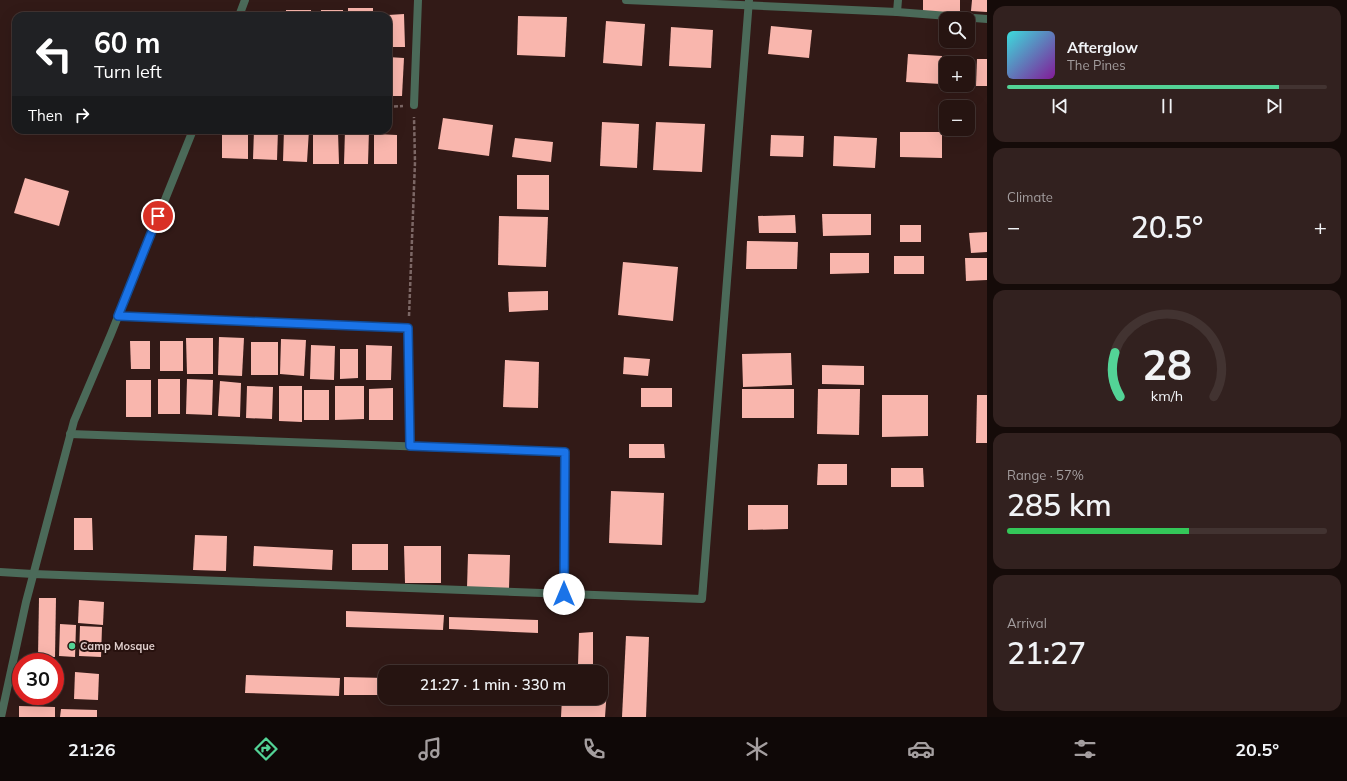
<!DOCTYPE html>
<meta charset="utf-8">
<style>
:root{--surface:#261411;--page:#32211f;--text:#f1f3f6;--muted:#a49e9f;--line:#423331;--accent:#53d396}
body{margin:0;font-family:Mulish,sans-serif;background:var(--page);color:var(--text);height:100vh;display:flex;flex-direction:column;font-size:15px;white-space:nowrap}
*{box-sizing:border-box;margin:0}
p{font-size:13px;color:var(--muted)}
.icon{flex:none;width:22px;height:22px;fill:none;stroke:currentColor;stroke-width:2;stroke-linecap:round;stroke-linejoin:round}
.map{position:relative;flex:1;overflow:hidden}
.panel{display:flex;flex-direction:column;gap:6px;padding:6px;background:#150b09;width:360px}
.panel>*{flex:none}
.banner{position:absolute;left:12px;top:12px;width:380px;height:122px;border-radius:12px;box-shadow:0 4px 16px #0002,0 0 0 1px var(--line);background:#202124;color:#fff;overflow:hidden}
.controls{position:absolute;left:939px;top:12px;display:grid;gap:8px}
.controls a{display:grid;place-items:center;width:36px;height:36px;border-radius:8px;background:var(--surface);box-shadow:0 4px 16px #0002,0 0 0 1px var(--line);font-size:20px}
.speed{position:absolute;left:12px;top:653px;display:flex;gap:8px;font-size:20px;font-weight:700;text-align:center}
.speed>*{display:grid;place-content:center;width:52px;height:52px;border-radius:50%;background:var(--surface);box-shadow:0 4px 16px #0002,0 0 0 1px var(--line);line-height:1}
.speed .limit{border:6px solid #d22;background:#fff;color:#111}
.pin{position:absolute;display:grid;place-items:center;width:34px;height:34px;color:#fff;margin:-17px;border:2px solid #fff;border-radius:50%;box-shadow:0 1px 4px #0007}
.me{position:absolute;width:44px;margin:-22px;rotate:0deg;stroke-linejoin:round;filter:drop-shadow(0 0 3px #0008)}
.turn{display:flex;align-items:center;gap:14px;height:84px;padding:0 16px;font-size:18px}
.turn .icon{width:52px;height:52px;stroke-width:2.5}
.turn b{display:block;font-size:28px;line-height:34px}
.then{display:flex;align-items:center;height:38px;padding:0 16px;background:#0003;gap:8px;font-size:15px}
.big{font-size:30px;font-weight:600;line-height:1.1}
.panel .card{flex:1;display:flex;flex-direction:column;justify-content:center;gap:6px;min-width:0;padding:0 14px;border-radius:12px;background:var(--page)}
.panel .dial{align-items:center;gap:0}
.dial svg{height:104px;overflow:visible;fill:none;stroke:var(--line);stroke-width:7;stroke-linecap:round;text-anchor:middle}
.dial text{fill:var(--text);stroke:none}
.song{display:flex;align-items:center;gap:12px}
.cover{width:48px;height:48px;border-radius:6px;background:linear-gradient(135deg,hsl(180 70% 55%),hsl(290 70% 35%))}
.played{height:4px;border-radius:2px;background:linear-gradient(90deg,var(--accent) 85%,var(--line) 85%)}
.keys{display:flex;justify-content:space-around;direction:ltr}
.heat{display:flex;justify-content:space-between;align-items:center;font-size:22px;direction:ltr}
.charge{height:6px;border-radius:3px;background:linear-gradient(90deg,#34c759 57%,var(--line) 0)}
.trip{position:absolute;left:378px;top:665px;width:230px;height:40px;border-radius:12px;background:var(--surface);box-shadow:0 4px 16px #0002,0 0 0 1px var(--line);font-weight:600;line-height:40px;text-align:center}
.tab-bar{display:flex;height:64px;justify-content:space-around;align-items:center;background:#0f0807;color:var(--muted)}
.tab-bar .icon{width:28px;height:28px}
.tab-bar .on{color:var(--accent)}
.tab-bar b{font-size:18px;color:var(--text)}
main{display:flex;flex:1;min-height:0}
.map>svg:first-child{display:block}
.building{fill:#f9b6ad}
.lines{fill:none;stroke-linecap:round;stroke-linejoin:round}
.path{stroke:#7c6765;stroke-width:2.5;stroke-dasharray:4 2;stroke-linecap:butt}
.minor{stroke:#4b6a59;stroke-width:8}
.tertiary{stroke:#4b6a59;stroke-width:8}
.route-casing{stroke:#114b97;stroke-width:10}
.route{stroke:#1a73e8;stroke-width:7}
.poi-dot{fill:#53d396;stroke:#27110e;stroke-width:1.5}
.labels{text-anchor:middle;stroke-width:4;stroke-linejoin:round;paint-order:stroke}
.poi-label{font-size:11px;font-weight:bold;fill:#decdcb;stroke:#27110e;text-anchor:start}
</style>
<main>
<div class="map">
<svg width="987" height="717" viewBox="0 0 987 717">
<rect width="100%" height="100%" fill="#321a17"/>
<g class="building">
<path d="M923,0H960V13L923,12Z"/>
<path d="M972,0H987V12L971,11Z"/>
<rect x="348" y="8" width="25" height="8"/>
<rect x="286" y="10" width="25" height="6"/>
<rect x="321" y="10" width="22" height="6"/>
<path d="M404,14L405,47H388V15Z"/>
<path d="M518,16L567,17L565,57L517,55Z"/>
<path d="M606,21L645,24L642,66L603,63Z"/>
<path d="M771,26L812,30L809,58L768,54Z"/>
<path d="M671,27L713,30L711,68L669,66Z"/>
<path d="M908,54L942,56L941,84L906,82Z"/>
<path d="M388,57L404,58L402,96H388Z"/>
<path d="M977,59H987V86H976Z"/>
<path d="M443,118L493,125L489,156L438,149Z"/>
<path d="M602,122L639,124L637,168L600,166Z"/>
<path d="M656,122L705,124L702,172L653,170Z"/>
<path d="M222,130H248V159L222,158Z"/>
<path d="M254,130H278L277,160L253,159Z"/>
<path d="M284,130H309L307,162L283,161Z"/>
<path d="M345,130H369L368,164H344Z"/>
<path d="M313,131H338L339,164H313Z"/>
<path d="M900,132H942V158L900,157Z"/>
<path d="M374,134L397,135V164H374Z"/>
<path d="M771,135L804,136L803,157L770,156Z"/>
<path d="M834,136L877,138L875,168L833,166Z"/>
<path d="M515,138L553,142L551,162L512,157Z"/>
<path d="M517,175H549V210L517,209Z"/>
<path d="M25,178L69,191L59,226L14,213Z"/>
<path d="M822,214H871V235L823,236Z"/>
<path d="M795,215L796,233H759L758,216Z"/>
<path d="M499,216L548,217L546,267L498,265Z"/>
<rect x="900" y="225" width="21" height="17"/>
<path d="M987,232V252L971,253L969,233Z"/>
<path d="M747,241L798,242L797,269H746Z"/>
<path d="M830,253H869V273L830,274Z"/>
<rect x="894" y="256" width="30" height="18"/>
<path d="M965,258H987V280L966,281Z"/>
<path d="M623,262L678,267L673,321L618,315Z"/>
<path d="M548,291V310L509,312L508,292Z"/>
<path d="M219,337L244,338L242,376L218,375Z"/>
<path d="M186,338H213V374H187Z"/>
<path d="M281,339L306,340L304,376L280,374Z"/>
<path d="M130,341H150V369H131Z"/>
<rect x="160" y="341" width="23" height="30"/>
<rect x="251" y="342" width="27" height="33"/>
<path d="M311,345L335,346L334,380L310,379Z"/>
<path d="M366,345L392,346L391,380H366Z"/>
<path d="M340,349H358V378L340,379Z"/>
<path d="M791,353L792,385L743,387L742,354Z"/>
<path d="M624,357L650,359L648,376L623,374Z"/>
<path d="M505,360L539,362L538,408L503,407Z"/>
<path d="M822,365L864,366V385L822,384Z"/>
<rect x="158" y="379" width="22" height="35"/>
<path d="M187,379L213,380L212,415L186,414Z"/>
<rect x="126" y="380" width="25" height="37"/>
<path d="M220,381L241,383L240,417L218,416Z"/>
<path d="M247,386L273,387L272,419L246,418Z"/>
<path d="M279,386H302V422L279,421Z"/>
<path d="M335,386H364V419L335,420Z"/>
<path d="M393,388V420H369V389Z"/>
<rect x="641" y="388" width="31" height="19"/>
<rect x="742" y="389" width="52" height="29"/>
<path d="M818,389H860L859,435L817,434Z"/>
<rect x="304" y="390" width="25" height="30"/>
<path d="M882,395H928V436L882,437Z"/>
<path d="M977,395H987V443H976Z"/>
<path d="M629,444H664L665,458H629Z"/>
<path d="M818,464H847V485H817Z"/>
<path d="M891,468H923L924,487H891Z"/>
<path d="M611,491L664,493L662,545L609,543Z"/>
<path d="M748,505H788V529L748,530Z"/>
<path d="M74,518H92L93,550H74Z"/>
<path d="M195,535L227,536L226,571L193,570Z"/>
<rect x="352" y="544" width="36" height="26"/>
<path d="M254,546L333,550L332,570L253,566Z"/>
<path d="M404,546H441V583H405Z"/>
<path d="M468,554L510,555L509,589L467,588Z"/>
<path d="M39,598H56L55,657H38Z"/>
<path d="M79,600L104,602L103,625L78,623Z"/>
<path d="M346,611L444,615L443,630L346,627Z"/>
<path d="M449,617L538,620V633L449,629Z"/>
<path d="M60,624L76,625L75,657L59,656Z"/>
<path d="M80,626L102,627L101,657L79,656Z"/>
<path d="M593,632V665H578L579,633Z"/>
<path d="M626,636L649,637L646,717H622Z"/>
<path d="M75,672L99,674L98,700L74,699Z"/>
<path d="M246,675L340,678L339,696L245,693Z"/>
<path d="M601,676H608L605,717H561L562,698H601Z"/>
<path d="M344,677L385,678V695H344Z"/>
<path d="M522,698H540L539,704H522Z"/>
<path d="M19,706L55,707V717H19Z"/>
<path d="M61,709L97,710V717H60Z"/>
</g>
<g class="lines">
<g class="path">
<path d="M388,107L403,106"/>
<path d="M409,316L415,162L414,117"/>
</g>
<g class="minor">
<path d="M626,0L897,12L987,19"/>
<path d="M897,12L898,0"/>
<path d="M414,105L418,0"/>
<path d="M118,316L408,328L410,446"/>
<path d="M70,434L565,452L564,594"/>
<path d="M33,574L702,599L749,0"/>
</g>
<g class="tertiary">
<path d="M239,16L245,0"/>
<path d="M0,572L33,574"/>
<path d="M1,717L26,602L74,421L111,334L193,130"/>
</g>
</g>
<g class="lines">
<g class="route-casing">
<path id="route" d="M158,216L118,316L408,328L410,446L565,452L564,594"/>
</g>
<use href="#route" class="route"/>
</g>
<circle class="poi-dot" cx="72" cy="646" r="4"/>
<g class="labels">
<g class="poi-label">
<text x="80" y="650">Camp Mosque</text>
</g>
</g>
</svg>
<div class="controls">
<a><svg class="icon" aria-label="search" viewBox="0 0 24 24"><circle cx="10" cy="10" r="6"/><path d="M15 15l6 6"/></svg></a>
<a>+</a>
<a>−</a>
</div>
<div class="speed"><div class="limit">30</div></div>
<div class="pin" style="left:158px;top:216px;background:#d93025"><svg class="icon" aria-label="arrive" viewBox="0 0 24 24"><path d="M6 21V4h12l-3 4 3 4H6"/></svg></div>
<svg class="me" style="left:564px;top:594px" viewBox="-20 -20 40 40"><circle r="19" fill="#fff"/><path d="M0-13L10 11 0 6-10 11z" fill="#1a73e8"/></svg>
<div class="trip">21:27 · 1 min · 330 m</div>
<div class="banner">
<div class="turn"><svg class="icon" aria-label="left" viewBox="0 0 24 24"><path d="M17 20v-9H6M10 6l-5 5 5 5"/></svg><div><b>60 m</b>Turn left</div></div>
<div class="then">Then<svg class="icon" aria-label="right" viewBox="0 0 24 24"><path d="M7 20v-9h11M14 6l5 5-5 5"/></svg></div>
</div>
</div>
<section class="panel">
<div class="card">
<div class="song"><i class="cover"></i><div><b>Afterglow</b><p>The Pines</p></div></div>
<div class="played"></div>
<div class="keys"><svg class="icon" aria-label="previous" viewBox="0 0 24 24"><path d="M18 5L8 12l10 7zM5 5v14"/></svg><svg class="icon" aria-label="pause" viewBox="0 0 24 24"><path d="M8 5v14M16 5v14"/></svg><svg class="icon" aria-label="next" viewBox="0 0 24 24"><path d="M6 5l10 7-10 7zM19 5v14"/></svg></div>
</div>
<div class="card"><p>Climate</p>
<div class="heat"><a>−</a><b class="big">20.5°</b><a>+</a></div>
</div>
<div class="card dial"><svg viewBox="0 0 100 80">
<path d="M14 69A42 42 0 1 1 86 69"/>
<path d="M14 69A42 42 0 0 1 10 35" stroke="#53d396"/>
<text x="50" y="56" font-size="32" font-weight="700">28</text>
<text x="50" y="72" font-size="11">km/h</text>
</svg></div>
<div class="card"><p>Range · 57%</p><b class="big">285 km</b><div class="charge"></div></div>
<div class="card"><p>Arrival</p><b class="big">21:27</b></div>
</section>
</main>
<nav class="tab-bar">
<b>21:26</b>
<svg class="icon on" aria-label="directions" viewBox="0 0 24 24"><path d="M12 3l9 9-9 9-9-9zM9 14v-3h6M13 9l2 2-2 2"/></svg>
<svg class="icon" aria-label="music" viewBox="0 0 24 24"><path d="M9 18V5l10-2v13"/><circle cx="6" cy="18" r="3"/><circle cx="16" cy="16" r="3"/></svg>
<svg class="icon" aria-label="phone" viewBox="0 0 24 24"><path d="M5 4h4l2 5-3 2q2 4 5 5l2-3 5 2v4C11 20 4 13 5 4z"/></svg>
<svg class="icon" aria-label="climate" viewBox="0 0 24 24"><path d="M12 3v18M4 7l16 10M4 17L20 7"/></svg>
<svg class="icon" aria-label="car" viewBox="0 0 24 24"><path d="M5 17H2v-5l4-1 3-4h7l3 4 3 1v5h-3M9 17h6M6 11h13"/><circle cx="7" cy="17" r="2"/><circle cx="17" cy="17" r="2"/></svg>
<svg class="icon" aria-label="filters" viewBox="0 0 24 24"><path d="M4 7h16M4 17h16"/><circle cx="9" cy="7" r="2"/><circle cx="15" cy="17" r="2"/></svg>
<b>20.5°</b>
</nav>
